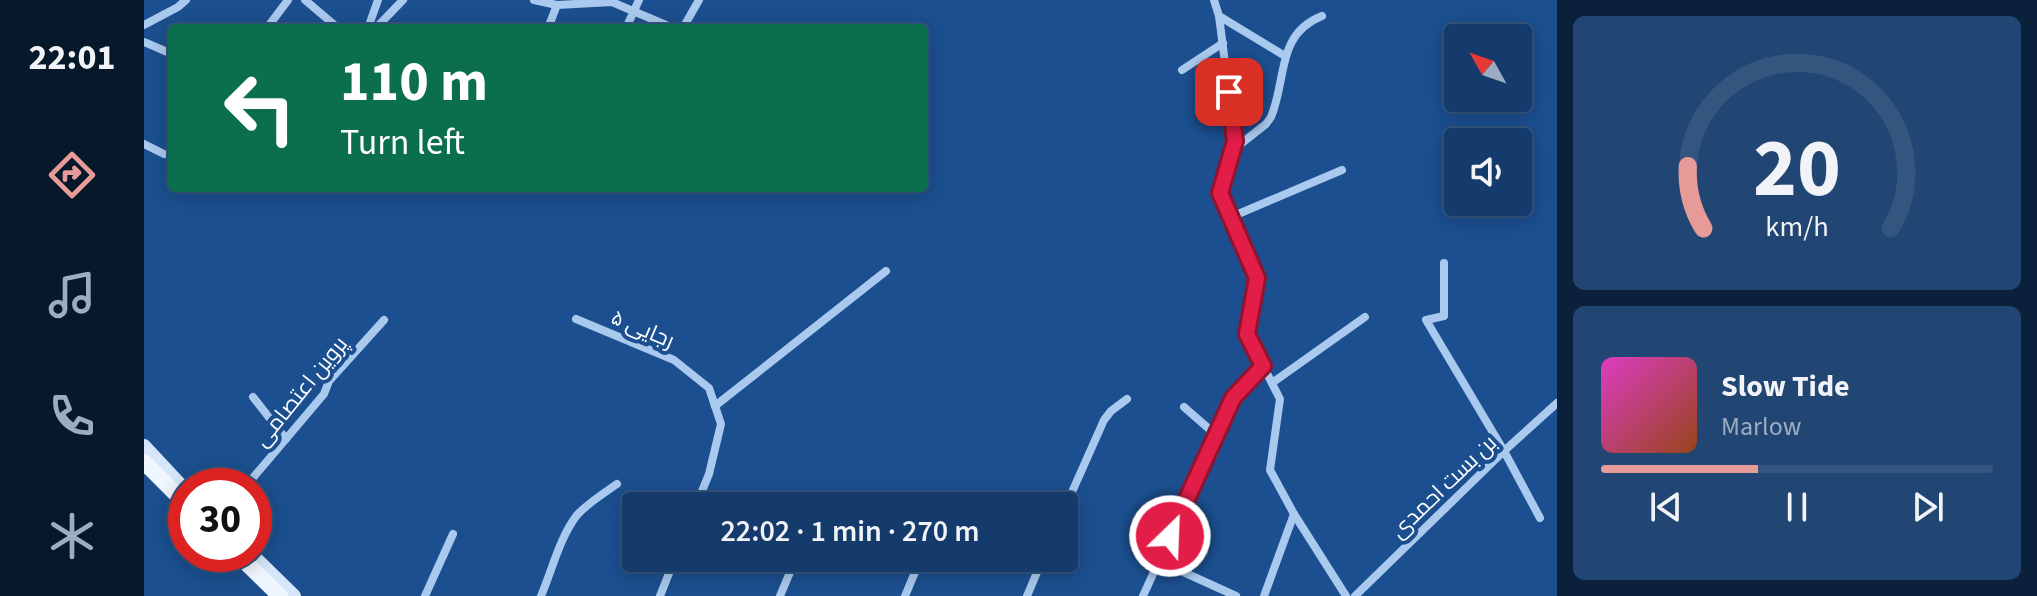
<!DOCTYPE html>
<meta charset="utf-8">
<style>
:root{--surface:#143b6b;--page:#214673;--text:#f1f3f6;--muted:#9dadc1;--line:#33557e;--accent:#e69b98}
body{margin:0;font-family:"Source Sans 3",Cairo,sans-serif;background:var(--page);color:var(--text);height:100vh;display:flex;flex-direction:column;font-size:30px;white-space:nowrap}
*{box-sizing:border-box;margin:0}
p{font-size:26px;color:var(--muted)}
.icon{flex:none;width:44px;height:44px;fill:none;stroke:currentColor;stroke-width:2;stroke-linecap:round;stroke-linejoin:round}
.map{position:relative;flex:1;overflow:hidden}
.side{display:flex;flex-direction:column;gap:16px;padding:16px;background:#0b203b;width:480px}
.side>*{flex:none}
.top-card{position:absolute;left:24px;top:24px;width:760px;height:168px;border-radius:8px;box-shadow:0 4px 20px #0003,0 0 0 2px var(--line);background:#0b6e4f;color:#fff;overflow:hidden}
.needle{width:52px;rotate:310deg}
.fabs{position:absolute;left:1300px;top:24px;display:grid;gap:16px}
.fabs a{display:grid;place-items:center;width:88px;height:88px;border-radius:8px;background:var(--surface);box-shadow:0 4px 20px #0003,0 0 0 2px var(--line);font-size:40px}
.speed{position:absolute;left:24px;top:468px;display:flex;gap:16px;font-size:40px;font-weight:700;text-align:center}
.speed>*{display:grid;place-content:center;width:104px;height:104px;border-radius:50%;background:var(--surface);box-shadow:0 4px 20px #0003,0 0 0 2px var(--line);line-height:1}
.speed .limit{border:12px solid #d22;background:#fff;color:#111}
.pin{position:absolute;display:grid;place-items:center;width:68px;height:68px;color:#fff;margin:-34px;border-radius:16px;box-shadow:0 4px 12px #0006}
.me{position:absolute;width:88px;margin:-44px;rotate:24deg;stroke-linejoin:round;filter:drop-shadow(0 0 6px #0008)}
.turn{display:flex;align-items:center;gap:28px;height:168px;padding:0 40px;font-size:36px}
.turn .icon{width:104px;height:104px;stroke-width:2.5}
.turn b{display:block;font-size:56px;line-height:68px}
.side .tile{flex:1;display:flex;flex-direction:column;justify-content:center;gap:12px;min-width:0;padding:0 28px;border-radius:12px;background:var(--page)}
.side .dial{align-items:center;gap:0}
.dial svg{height:208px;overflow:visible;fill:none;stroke:var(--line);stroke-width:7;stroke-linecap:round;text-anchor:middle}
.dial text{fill:var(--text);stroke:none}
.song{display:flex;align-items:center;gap:24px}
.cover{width:96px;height:96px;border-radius:12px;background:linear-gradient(135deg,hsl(310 70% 55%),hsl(20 70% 35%))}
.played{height:8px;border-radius:4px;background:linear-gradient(90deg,var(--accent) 40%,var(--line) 40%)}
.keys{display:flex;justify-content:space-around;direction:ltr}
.trip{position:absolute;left:478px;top:492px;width:456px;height:80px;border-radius:8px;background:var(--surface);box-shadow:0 4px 20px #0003,0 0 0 2px var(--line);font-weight:600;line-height:80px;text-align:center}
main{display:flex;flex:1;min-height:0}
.tab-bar{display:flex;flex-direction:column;width:144px;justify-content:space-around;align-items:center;background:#08182b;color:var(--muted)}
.tab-bar .icon{width:56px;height:56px}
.tab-bar .on{color:var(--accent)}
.tab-bar b{font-size:36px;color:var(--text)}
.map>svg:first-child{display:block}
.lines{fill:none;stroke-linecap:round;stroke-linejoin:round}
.minor{stroke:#a9c9ee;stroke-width:8}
.secondary{stroke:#d6e6fa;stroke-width:14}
.primary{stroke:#f0f6ff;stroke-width:16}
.route-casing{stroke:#92132f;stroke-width:20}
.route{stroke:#e11d48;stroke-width:14}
.labels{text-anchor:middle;stroke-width:8;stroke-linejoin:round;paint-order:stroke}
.street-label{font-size:22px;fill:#fff;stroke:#1b4f8f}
</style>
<main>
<nav class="tab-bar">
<b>22:01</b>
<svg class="icon on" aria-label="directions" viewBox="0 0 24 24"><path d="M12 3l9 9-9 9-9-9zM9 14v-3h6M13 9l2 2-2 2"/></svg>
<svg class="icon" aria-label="music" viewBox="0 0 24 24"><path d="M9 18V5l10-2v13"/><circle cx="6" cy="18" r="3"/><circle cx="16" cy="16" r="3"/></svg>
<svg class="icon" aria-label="phone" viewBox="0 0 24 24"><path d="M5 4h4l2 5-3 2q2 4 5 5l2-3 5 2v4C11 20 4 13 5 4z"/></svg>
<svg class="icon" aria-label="climate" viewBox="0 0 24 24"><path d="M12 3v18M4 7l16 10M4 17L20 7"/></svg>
</nav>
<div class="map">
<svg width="1413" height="596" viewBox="0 0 1413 596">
<rect width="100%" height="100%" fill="#1b4f8f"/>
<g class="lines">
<g class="minor">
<path d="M161,0L194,28"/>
<path d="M390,0L413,5"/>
<path d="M1070,0L1075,16L1091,141L1076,193L1113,278L1103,334L1136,399L1126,470L1150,514L1202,596"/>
<path d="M1075,16L1141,56"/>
<path d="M0,25L34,7L42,0"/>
<path d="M123,28L144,0"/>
<path d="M224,28L234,0"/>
<path d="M232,28L259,0"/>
<path d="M404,28L413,5L468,2L529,28"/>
<path d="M482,28L495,0"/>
<path d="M539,28L555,0"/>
<path d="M0,42L28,54"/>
<path d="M1038,70L1079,43"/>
<path d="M0,144L20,154"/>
<path d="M1089,150L1122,124L1127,117C1143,79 1132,34 1178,16"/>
<path d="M1087,217L1198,170"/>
<path d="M1300,263V316L1282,320L1360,451L1396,518"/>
<path d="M432,319L530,360L565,388L577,424L565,474L552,506"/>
<path d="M1128,383L1221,317"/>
<path d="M109,397L142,439"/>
<path d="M571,406L742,271"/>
<path d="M1040,407L1072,435"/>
<path d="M102,486L180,394L185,381L240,320"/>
<path d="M920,510L960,420L967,411L983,399"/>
<path d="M1015,561L1092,596"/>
<path d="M281,596L309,534"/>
<path d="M397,596C408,570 416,537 433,515C444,503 460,493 473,484"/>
<path d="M516,596L531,558"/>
<path d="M636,596L652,558"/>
<path d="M761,596L777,558"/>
<path d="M883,596L899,558"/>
<path d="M999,596L1089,398L1119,366"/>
<path d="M1120,596L1150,514"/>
<path d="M1211,596L1360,451L1413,403"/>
</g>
<g class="secondary">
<path d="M0,446L42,491"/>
<path d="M107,554L150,596"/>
</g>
<g class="primary">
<path d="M0,462L42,504"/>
<path d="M93,554L136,596"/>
</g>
</g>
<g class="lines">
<g class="route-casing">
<path id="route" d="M1026,536L1089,398L1119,366L1103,334L1113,278L1076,193L1091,141L1085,92"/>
</g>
<use href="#route" class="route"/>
</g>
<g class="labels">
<g class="street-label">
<text transform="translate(499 328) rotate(23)" y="8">رجایی ۵</text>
<text transform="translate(156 391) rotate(-51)" y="8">پروین اعتصامی</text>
<text transform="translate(1299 486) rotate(-44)" y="8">بن بست احمدی</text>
</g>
</g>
</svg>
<div class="fabs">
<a><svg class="needle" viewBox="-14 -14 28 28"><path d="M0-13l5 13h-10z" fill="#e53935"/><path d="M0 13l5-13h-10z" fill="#9dadc1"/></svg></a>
<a><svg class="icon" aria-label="sound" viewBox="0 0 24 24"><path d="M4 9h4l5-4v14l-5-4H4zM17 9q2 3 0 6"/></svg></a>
</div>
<div class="speed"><div class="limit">30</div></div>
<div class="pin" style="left:1085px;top:92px;background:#d93025"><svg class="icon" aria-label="arrive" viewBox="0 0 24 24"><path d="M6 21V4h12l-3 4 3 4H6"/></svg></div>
<svg class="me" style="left:1026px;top:536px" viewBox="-20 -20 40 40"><circle r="17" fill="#e11d48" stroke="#fff" stroke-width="3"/><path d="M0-11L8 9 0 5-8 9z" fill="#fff"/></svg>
<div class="trip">22:02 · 1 min · 270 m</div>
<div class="top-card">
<div class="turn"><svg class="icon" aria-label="left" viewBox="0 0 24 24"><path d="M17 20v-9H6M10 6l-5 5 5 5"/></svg><div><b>110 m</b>Turn left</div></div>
</div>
</div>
<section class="side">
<div class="tile dial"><svg viewBox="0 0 100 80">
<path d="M14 69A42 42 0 1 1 86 69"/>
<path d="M14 69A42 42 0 0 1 8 45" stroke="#e69b98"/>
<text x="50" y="56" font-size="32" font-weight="700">20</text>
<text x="50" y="72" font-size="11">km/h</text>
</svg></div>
<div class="tile">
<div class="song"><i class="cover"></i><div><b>Slow Tide</b><p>Marlow</p></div></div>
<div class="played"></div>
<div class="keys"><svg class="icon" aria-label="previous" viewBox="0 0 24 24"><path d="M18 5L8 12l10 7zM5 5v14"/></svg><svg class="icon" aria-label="pause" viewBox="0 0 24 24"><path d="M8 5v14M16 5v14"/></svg><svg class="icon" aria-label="next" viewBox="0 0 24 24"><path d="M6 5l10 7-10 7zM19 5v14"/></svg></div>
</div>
</section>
</main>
